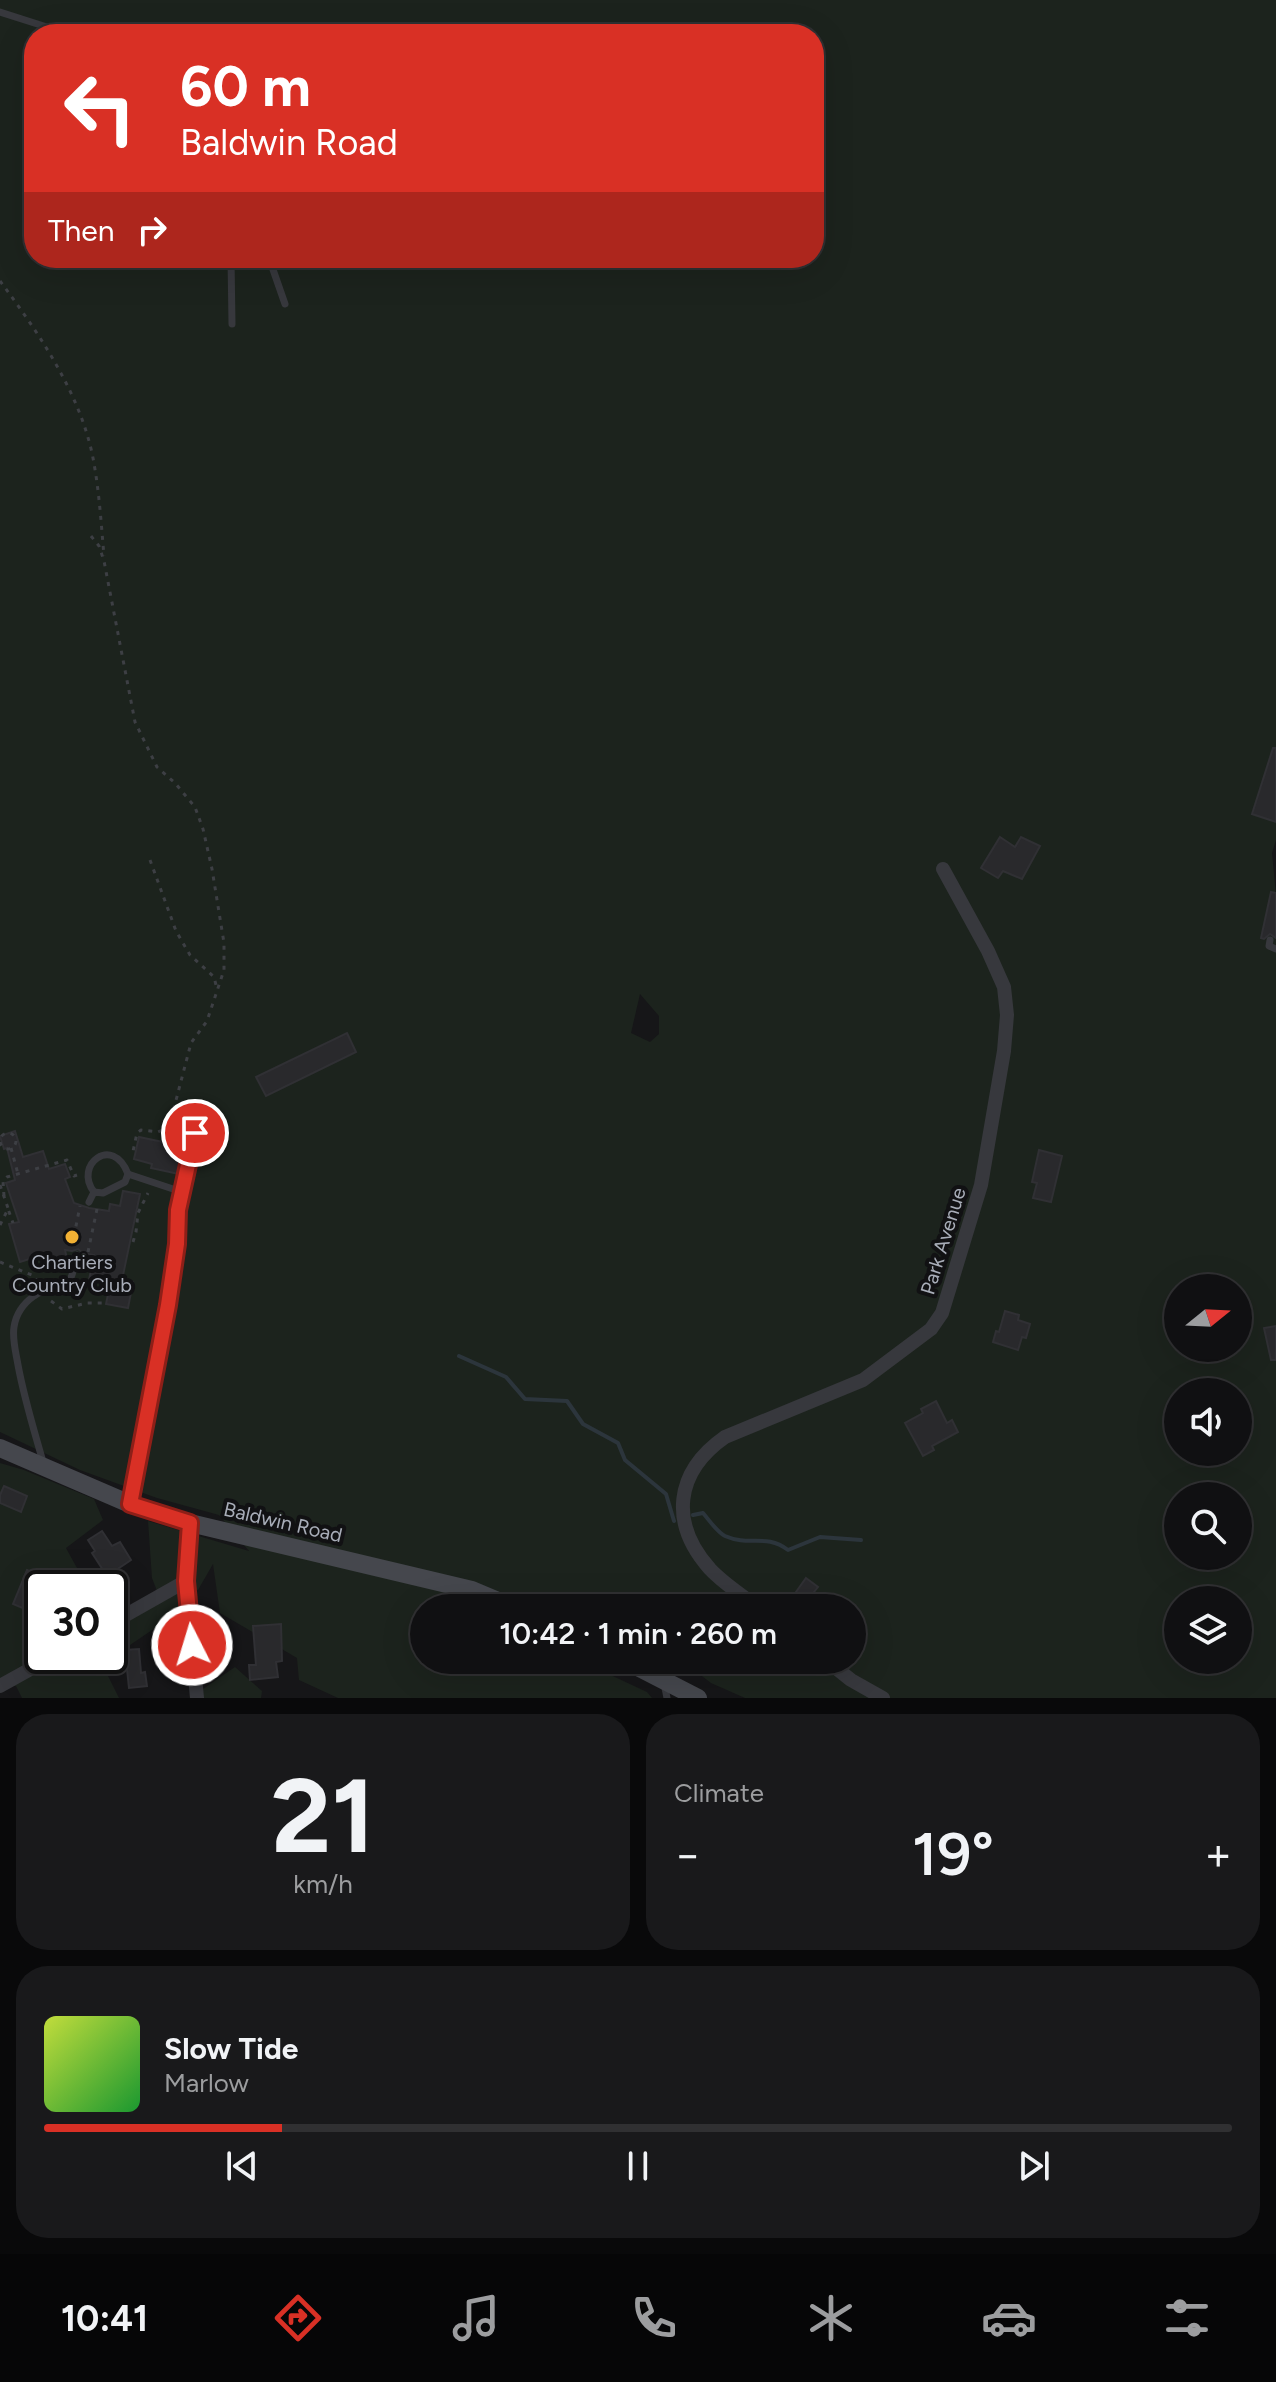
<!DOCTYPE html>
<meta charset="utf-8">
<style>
:root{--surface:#101012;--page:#19191b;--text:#f1f3f6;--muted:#9c9d9f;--line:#303032;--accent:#d93025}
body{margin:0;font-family:Figtree,sans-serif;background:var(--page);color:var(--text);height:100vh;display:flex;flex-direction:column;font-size:30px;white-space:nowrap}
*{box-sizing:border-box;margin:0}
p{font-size:26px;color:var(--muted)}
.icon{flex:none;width:44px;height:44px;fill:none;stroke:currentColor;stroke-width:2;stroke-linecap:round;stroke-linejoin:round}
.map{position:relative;height:1698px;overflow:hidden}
.drawer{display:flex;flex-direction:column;gap:16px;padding:16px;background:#09090a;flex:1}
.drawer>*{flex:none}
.banner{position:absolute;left:24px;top:24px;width:800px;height:244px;border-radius:32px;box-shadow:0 8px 32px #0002,0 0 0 2px var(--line);background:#d93025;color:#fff;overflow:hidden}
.needle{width:52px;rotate:72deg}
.tools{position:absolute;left:1164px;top:1274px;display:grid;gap:16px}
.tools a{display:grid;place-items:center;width:88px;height:88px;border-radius:50%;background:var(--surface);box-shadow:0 8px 32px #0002,0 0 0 2px var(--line);font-size:40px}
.speed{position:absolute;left:24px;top:1570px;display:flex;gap:16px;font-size:40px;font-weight:700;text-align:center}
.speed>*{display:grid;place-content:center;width:104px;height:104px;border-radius:50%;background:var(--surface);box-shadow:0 8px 32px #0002,0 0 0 2px var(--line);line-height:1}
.speed .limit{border:4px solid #111;border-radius:12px;background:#fff;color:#111}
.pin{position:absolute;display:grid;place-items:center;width:68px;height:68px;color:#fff;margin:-34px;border:4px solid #fff;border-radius:50%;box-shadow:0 2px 8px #0007}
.me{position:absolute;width:88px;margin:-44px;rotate:355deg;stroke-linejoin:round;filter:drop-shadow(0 0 6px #0008)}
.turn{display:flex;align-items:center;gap:28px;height:168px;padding:0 24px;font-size:36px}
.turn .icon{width:104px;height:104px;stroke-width:2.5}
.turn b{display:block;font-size:56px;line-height:68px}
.then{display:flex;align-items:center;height:76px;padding:0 24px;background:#0003;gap:16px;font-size:30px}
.big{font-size:60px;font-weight:600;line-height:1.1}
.drawer .card{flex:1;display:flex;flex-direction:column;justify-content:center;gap:12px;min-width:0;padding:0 28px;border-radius:32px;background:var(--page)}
.drawer .dial{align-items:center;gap:0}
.dial b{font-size:104px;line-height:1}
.song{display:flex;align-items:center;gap:24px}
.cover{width:96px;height:96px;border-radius:12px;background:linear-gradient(135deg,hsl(70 70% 55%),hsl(130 70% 35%))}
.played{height:8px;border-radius:4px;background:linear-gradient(90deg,var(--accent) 20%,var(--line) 20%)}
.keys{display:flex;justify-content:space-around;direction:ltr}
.heat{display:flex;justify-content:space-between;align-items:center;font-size:44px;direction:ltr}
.drawer .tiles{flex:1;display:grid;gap:16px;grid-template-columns:1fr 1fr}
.card:last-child{grid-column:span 2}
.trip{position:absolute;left:410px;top:1594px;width:456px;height:80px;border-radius:40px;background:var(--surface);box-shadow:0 8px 32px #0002,0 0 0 2px var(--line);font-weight:600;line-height:80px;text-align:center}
.menu{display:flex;height:128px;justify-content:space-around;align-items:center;background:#060607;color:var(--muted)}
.menu .icon{width:56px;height:56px}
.menu .active{color:var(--accent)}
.menu b{font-size:36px;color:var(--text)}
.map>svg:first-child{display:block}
.green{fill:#1c231d;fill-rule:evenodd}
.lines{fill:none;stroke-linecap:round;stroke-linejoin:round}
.stream{stroke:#2c353c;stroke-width:4}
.building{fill:#29292c;stroke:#303034;stroke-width:2}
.path{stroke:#3d3f44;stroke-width:3;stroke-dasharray:4 6;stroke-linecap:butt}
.lane{stroke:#37383d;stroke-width:7}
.street{stroke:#37383d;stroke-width:14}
.secondary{stroke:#45474d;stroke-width:18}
.route-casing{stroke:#8d1f18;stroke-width:20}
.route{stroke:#d93025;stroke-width:14}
.poi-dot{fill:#f2b134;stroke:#111113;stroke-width:3}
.labels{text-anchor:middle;stroke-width:8;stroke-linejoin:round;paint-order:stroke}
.street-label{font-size:20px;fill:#a8adb8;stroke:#111113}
.poi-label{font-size:20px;fill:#a8adb8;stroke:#111113}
</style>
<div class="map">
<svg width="1276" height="1698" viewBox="0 0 1276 1698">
<rect width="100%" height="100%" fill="#161618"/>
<g class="green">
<path d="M0,0H1276V840L1272,853L1276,895V1698H745L711,1683L681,1660H852V1608H424V1660H562L587,1664L647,1692L652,1698H338L299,1680L297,1658L220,1613L213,1564L198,1590L184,1587L185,1652L175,1660L161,1624L102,1664L119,1698H22L16,1686H0V1463L24,1470L94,1499L103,1520L66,1548L77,1568L81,1588H42V1656H110V1631L161,1601L152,1578L148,1521L249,1551L219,1515L157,1498L80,1470L0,1432ZM34,34H814V258H34ZM640,994L659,1016V1034L650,1042L631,1033ZM1178,1288H1238V1348H1178ZM1178,1392H1238V1452H1178ZM1178,1496H1238V1556H1178ZM1178,1600H1238V1660H1178Z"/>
<path d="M235,1667L262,1691L261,1698H203V1689Z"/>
</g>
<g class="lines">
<g class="stream">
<path d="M459,1356L506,1377L525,1399L567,1401L583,1424L618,1443L625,1460L666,1494L674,1521"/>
<path d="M693,1515L703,1513C709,1520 717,1532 725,1536C750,1547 765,1533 788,1550L820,1537L861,1540"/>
</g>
</g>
<g class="building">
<path d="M1273,748H1276V822L1252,814Z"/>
<path d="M1000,837L1015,847L1021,837L1040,846L1022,879L1003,871L998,878L981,868Z"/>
<path d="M1271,892L1276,893V938L1270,934L1264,939L1261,938Z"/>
<path d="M347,1033L356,1052L266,1096L256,1077Z"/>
<path d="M15,1131L23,1157L43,1151L49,1169L65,1164L70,1177L65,1179L74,1203L89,1208L109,1211L110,1204L120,1206L123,1191L140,1194L122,1280L133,1282L128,1308L106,1304L110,1285L89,1280L94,1255L83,1253L78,1249L72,1251L65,1250L68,1263L46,1270L42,1255L20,1262L9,1224L19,1222L6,1183L15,1180L7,1148L4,1149L0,1136Z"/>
<path d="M174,1131L188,1134L179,1174L151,1168L152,1164L134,1159L139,1137L163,1142L164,1137L172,1139Z"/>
<path d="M1039,1150L1062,1156L1051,1202L1033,1198L1037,1183L1032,1182Z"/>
<path d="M1005,1311L1019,1315L1018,1320L1030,1324L1026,1338L1022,1337L1018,1350L993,1342L996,1331L999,1332Z"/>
<path d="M1276,1326V1360H1271L1264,1328Z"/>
<path d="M936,1401L947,1423L952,1420L958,1432L932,1446L934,1450L923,1456L905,1423L923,1413L921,1409Z"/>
<path d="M4,1486L27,1496L21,1512L0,1503V1495Z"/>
<path d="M102,1531L112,1546L120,1542L131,1560L107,1576L92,1553L95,1551L88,1540Z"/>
<path d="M27,1570L41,1576L36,1589L41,1591L32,1612L13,1604Z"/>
<path d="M806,1578L818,1587L802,1607L791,1599Z"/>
<path d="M281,1624L282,1661L276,1662L278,1677L250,1680L249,1665H256L253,1626Z"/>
<path d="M139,1649L141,1673L145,1672L147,1686L129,1688L125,1650Z"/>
</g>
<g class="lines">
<g class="path">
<path d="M0,281C38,332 78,390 92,453C99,487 101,522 104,556"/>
<path d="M91,536L99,546L104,561L135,722L157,767L175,783L195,807L203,829L212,869L224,943V970L207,1021L191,1043L169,1127L158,1132L141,1130L137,1133L132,1156"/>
<path d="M150,860L176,931L190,955L214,977L217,989"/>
<circle cx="8" cy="1141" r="8"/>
<path d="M11,1148L18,1174"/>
<path d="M0,1185L8,1208"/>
<path d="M4,1196L3,1181L7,1177L67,1160L74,1176L77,1175"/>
<path d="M0,1225L8,1209L13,1223"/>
<path d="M133,1242L136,1232L138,1213L148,1193"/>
<path d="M72,1246L80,1206"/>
<path d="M88,1252L97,1209"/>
<path d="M0,1262L34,1276L38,1282"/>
<path d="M51,1301L62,1309L87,1303H103"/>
</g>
<g class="lane">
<path d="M0,12L50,28L63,34"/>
<path d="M231,258L232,324"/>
<path d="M269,258L285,304"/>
<path d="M1270,940L1269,946L1276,949"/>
<path d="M94,1192C73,1165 113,1134 128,1174"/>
<path d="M89,1202L94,1192L103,1193L125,1182L128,1174L182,1192"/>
<path d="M43,1462C34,1430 24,1398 18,1365C16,1353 12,1339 14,1327C16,1314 24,1303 34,1296C42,1289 48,1293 57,1291C72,1288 74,1267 77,1255"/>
<path d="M130,1502L168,1305L177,1244L178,1210L195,1133"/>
<path d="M664,1683L667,1698"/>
</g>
<g class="street">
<path d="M190,1523L186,1581L197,1698"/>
<path d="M759,1608C743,1596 724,1584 710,1569C669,1523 675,1472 725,1437L863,1380L931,1329L942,1313L981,1185L1004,1051L1007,1015L1004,987L988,951L943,869"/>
<path d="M110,1624L186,1581"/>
<path d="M826,1660L851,1680L883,1698"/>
<path d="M0,1686L54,1656"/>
</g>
<g class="secondary">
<path d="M0,1448L130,1504L190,1523L472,1590L515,1608"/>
<path d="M624,1660L698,1698"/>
</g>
</g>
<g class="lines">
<g class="route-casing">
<path id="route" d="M192,1645L186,1581L190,1523L130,1504L168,1305L177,1244L178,1210L195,1133"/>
</g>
<use href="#route" class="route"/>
</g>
<circle class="poi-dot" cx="72" cy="1237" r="8"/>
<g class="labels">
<g class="street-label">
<text transform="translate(943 1241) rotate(-73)" y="7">Park Avenue</text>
<text transform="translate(283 1522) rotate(13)" y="7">Baldwin Road</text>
</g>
<g class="poi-label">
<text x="72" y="1269">Chartiers<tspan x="72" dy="23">Country Club</tspan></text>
</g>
</g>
</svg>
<div class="tools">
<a><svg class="needle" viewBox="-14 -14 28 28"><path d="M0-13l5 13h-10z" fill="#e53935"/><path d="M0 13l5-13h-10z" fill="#9c9d9f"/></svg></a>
<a><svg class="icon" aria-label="sound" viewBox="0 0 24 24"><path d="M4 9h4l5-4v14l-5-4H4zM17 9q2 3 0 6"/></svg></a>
<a><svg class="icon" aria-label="search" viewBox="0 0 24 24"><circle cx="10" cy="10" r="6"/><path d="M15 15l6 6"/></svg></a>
<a><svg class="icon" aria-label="layers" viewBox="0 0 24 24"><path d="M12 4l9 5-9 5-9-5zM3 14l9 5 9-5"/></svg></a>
</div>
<div class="speed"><div class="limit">30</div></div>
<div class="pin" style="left:195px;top:1133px;background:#d93025"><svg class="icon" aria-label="arrive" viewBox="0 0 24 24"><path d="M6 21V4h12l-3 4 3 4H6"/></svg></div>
<svg class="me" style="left:192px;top:1645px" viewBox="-20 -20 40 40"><circle r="17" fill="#d93025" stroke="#fff" stroke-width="3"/><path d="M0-11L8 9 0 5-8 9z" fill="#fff"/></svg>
<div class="trip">10:42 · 1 min · 260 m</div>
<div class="banner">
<div class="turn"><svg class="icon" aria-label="left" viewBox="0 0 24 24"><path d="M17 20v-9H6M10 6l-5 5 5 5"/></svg><div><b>60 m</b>Baldwin Road</div></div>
<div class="then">Then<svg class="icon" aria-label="right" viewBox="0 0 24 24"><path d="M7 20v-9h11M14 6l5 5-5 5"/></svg></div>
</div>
</div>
<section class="drawer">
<div class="tiles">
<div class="card dial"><b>21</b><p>km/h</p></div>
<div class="card"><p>Climate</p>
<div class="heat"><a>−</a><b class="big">19°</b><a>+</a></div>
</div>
<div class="card">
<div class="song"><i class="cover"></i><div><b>Slow Tide</b><p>Marlow</p></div></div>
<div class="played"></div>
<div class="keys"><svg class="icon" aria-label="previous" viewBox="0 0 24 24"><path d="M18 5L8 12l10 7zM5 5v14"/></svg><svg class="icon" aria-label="pause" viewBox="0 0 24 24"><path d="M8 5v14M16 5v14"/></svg><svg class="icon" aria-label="next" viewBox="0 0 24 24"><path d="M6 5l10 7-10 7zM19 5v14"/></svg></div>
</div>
</div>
</section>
<nav class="menu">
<b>10:41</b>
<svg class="icon active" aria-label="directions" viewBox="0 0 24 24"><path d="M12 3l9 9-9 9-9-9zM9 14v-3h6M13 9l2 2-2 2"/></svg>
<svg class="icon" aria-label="music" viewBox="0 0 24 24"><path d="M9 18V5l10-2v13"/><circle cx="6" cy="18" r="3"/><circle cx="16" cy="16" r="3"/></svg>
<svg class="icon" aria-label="phone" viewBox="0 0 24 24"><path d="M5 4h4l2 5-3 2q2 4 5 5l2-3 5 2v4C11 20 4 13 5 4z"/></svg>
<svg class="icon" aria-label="climate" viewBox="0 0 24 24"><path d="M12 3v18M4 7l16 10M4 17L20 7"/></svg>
<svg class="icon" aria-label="car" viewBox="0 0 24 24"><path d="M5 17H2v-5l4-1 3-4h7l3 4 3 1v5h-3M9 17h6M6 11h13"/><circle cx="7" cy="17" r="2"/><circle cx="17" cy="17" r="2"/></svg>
<svg class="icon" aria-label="filters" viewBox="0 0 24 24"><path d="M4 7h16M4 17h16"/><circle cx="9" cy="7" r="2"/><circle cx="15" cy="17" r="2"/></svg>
</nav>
